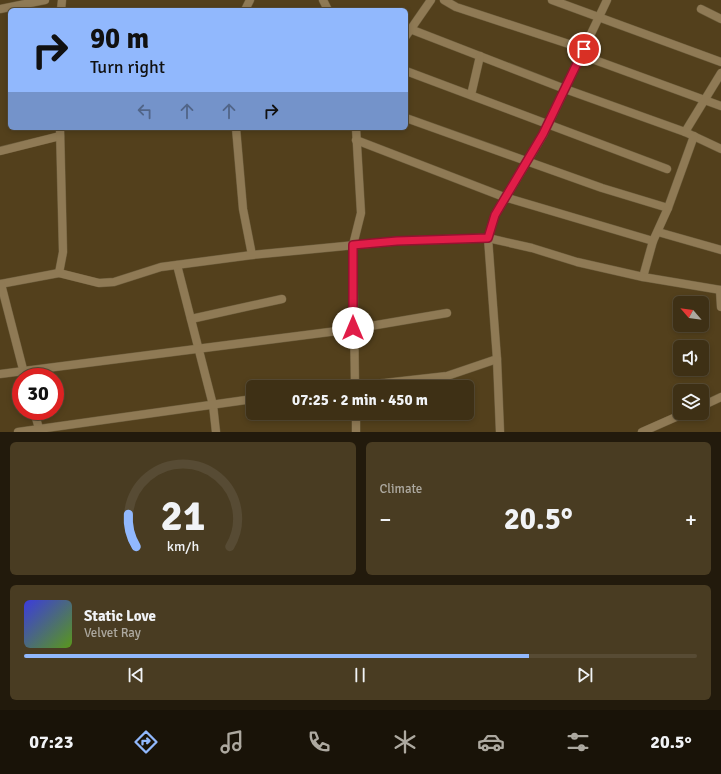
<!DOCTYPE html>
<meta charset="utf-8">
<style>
:root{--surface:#3e3015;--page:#493c22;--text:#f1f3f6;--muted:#ada9a0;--line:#574b34;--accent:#91b8fd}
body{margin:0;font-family:Signika,sans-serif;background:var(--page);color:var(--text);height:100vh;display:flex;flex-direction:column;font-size:15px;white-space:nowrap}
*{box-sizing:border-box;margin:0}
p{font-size:13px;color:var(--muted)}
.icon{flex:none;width:22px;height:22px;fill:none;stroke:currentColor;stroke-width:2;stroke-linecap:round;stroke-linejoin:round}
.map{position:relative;height:432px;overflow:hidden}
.sheet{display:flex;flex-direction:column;gap:10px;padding:10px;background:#221a0c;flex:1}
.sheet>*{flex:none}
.top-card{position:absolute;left:8px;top:8px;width:400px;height:122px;border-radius:6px;box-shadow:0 2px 6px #0003,0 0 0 1px var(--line);background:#91b8fd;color:#111;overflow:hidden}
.needle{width:26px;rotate:298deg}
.fabs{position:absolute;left:673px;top:296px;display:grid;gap:8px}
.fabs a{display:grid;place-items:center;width:36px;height:36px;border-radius:6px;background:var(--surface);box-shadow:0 2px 6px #0003,0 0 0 1px var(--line);font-size:20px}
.speed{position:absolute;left:12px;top:368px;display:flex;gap:8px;font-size:20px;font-weight:700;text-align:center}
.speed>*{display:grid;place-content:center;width:52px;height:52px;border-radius:50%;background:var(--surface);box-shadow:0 2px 6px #0003,0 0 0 1px var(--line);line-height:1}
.speed .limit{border:6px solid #d22;background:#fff;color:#111}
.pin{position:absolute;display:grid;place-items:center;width:34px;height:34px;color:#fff;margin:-17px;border:2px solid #fff;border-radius:50%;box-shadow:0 1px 4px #0007}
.me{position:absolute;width:44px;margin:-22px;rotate:0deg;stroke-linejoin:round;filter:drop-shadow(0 0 3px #0008)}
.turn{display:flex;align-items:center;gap:14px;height:84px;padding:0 16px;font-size:18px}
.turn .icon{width:52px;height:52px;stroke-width:2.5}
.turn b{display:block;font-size:28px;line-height:34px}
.lanes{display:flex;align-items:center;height:38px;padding:0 16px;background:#0003;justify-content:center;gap:20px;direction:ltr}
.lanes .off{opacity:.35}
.big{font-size:30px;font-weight:800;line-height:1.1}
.sheet .card{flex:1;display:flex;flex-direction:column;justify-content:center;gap:6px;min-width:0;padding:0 14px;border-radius:6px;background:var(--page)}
.sheet .dial{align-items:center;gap:0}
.dial svg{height:104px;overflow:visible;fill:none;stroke:var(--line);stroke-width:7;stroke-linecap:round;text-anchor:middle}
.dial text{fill:var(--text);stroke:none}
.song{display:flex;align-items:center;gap:12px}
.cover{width:48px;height:48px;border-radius:6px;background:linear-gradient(135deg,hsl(240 70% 55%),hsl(90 70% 35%))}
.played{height:4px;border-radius:2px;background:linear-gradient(90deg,var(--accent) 75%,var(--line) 75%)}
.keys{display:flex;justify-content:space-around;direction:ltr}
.heat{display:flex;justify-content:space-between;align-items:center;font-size:22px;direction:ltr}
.sheet .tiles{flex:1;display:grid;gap:10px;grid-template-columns:1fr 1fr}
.card:last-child{grid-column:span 2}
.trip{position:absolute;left:246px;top:380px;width:228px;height:40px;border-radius:6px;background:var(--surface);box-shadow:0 2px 6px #0003,0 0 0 1px var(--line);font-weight:800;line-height:40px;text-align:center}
.menu{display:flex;height:64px;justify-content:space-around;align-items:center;background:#191308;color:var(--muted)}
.menu .icon{width:28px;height:28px}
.menu .on{color:var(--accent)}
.menu b{font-size:18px;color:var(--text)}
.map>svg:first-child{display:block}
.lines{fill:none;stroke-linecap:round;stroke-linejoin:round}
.minor-casing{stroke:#6c5c3c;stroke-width:9}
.minor{stroke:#8f7a55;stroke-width:8}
.route-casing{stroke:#92132f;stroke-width:10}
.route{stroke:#e11d48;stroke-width:7}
</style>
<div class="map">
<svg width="721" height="432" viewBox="0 0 721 432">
<rect width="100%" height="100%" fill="#53401c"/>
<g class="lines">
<g class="minor-casing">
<g id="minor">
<path d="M323,0L328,10"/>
<path d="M444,0L456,7L584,49"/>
<path d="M552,0L721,62"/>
<path d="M0,9L45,0"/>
<path d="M701,9L721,19"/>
<path d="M61,10L62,0"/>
<path d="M245,10L250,0"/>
<path d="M410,29L565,89L685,132L721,149"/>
<path d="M406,36L431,0"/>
<path d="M581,55L721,106"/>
<path d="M406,71L667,169"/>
<path d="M471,95L480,56"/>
<path d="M406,118L602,188L668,208"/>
<path d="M236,128L243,209L252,255"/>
<path d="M685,132L721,73"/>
<path d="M356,140L504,197L653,241"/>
<path d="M0,151L60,136"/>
<path d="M658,232L721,250"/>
<path d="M177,265L213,405L216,432"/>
<path d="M59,273L63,252L60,128"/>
<path d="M643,277L653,241L668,208L694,136"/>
<path d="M0,284L59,273L99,283L114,282L161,267L252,255L397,241L488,238L532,248L577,262L643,277L721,290"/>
<path d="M1,284L25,377"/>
<path d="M720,290L721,307"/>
<path d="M191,319L282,299"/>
<path d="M0,374L353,329L447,313"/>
<path d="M349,387L447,376L497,359"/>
<path d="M355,387L353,245L361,213L356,128"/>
<path d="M702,406L721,397"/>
<path d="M34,411L40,432"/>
<path d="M356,413V432"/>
<path d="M18,432L253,399"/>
<path d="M500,432L497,359L488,238L495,215L543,135L607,0"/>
<path d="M642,432L685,413"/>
</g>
</g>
<use href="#minor" class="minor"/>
</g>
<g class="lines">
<g class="route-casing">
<path id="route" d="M353,328V245L397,241L488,238L495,215L543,134L584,49"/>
</g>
<use href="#route" class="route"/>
</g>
</svg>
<div class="fabs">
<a><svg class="needle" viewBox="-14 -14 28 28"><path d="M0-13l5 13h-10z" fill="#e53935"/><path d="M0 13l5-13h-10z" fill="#ada9a0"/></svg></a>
<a><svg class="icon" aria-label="sound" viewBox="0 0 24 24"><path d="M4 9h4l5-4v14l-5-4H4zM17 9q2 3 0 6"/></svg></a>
<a><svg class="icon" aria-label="layers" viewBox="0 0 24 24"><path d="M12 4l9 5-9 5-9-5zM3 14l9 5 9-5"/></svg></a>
</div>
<div class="speed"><div class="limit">30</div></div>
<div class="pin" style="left:584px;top:49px;background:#d93025"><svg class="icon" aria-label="arrive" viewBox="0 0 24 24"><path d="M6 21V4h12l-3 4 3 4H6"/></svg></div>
<svg class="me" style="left:353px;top:328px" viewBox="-20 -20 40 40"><circle r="19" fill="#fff"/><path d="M0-13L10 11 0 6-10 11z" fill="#e11d48"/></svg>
<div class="trip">07:25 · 2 min · 450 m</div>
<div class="top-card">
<div class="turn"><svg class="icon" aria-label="right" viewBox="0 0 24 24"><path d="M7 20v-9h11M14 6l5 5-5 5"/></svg><div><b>90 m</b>Turn right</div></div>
<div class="lanes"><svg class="icon off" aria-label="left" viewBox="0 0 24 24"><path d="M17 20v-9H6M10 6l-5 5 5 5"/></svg><svg class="icon off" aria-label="ahead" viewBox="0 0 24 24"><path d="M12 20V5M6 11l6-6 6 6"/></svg><svg class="icon off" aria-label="ahead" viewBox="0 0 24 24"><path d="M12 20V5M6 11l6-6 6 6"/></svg><svg class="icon" aria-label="right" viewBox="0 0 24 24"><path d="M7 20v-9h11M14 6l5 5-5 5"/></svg></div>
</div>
</div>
<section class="sheet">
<div class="tiles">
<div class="card dial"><svg viewBox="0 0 100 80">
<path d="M14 69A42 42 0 1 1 86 69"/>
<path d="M14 69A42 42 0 0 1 8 44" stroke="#91b8fd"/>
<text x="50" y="56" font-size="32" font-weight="700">21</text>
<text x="50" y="72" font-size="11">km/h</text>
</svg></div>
<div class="card"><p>Climate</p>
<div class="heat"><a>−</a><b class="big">20.5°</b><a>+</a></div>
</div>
<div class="card">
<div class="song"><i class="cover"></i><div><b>Static Love</b><p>Velvet Ray</p></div></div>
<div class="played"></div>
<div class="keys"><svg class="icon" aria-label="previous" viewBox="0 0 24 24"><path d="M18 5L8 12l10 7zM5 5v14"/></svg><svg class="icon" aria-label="pause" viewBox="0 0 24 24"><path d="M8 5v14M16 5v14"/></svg><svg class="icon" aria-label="next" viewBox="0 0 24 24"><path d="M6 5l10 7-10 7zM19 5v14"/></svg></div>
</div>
</div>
</section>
<nav class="menu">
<b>07:23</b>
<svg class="icon on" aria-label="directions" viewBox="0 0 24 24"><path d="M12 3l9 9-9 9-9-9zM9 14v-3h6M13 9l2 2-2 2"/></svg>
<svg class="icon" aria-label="music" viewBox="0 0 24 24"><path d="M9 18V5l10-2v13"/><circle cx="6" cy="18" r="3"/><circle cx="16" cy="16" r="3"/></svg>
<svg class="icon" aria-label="phone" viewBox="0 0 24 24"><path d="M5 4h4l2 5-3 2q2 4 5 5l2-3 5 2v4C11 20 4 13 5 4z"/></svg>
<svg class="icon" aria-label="climate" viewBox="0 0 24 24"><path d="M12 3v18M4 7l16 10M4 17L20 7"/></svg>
<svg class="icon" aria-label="car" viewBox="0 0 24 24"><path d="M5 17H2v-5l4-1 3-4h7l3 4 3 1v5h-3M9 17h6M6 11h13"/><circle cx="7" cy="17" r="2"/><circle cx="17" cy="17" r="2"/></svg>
<svg class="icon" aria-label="filters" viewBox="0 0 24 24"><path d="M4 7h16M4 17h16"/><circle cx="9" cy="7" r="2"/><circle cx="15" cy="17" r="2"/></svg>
<b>20.5°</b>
</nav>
